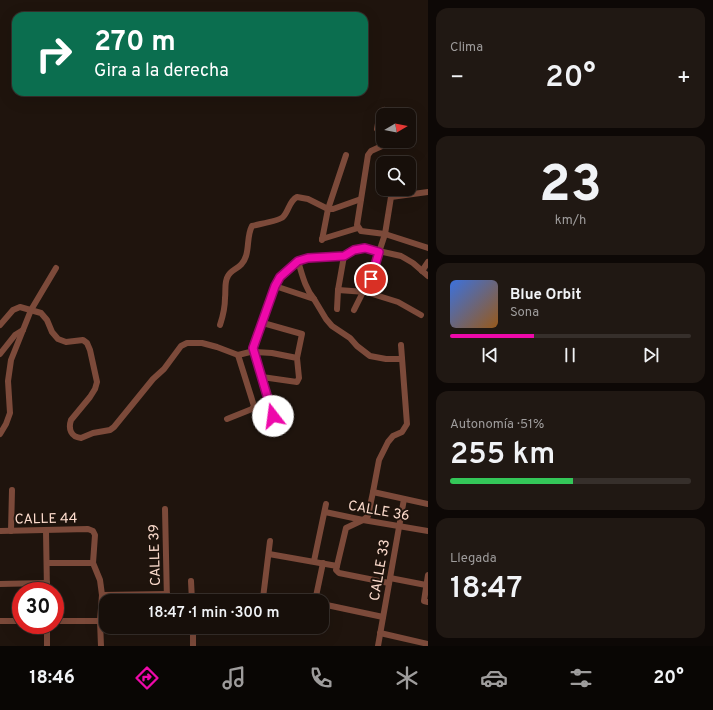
<!DOCTYPE html>
<html lang="es">
<meta charset="utf-8">
<style>
:root{--surface:#170f0a;--page:#201813;--text:#f1f3f6;--muted:#9e9c9c;--line:#362f2b;--accent:#ee09aa}
body{margin:0;font-family:Overpass,sans-serif;background:var(--page);color:var(--text);height:100vh;display:flex;flex-direction:column;font-size:15px;white-space:nowrap}
*{box-sizing:border-box;margin:0}
p{font-size:13px;color:var(--muted)}
.icon{flex:none;width:22px;height:22px;fill:none;stroke:currentColor;stroke-width:2;stroke-linecap:round;stroke-linejoin:round}
.map{position:relative;flex:1;overflow:hidden}
.sheet{display:flex;flex-direction:column;gap:8px;padding:8px;background:#0d0806;width:285px}
.sheet>*{flex:none}
.top-card{position:absolute;left:12px;top:12px;width:356px;height:84px;border-radius:12px;box-shadow:0 4px 16px #0002,0 0 0 1px var(--line);background:#0b6e4f;color:#fff;overflow:hidden}
.needle{width:26px;rotate:80deg}
.controls{position:absolute;left:376px;top:108px;display:grid;gap:8px}
.controls a{display:grid;place-items:center;width:40px;height:40px;border-radius:8px;background:var(--surface);box-shadow:0 4px 16px #0002,0 0 0 1px var(--line);font-size:20px}
.speed{position:absolute;left:12px;top:582px;display:flex;gap:8px;font-size:20px;font-weight:700;text-align:center}
.speed>*{display:grid;place-content:center;width:52px;height:52px;border-radius:50%;background:var(--surface);box-shadow:0 4px 16px #0002,0 0 0 1px var(--line);line-height:1}
.speed .limit{border:6px solid #d22;background:#fff;color:#111}
.pin{position:absolute;display:grid;place-items:center;width:34px;height:34px;color:#fff;margin:-17px;border:2px solid #fff;border-radius:50%;box-shadow:0 1px 4px #0007}
.me{position:absolute;width:44px;margin:-22px;rotate:345deg;stroke-linejoin:round;filter:drop-shadow(0 0 3px #0008)}
.turn{display:flex;align-items:center;gap:14px;height:84px;padding:0 16px;font-size:18px}
.turn .icon{width:52px;height:52px;stroke-width:2.5}
.turn b{display:block;font-size:28px;line-height:34px}
.big{font-size:30px;font-weight:600;line-height:1.1}
.sheet .tile{flex:1;display:flex;flex-direction:column;justify-content:center;gap:6px;min-width:0;padding:0 14px;border-radius:12px;background:var(--page)}
.sheet .dial{align-items:center;gap:0}
.dial b{font-size:52px;line-height:1}
.song{display:flex;align-items:center;gap:12px}
.cover{width:48px;height:48px;border-radius:6px;background:linear-gradient(135deg,hsl(220 70% 55%),hsl(30 70% 35%))}
.played{height:4px;border-radius:2px;background:linear-gradient(90deg,var(--accent) 35%,var(--line) 35%)}
.keys{display:flex;justify-content:space-around;direction:ltr}
.heat{display:flex;justify-content:space-between;align-items:center;font-size:22px;direction:ltr}
.charge{height:6px;border-radius:3px;background:linear-gradient(90deg,#34c759 51%,var(--line) 0)}
.trip{position:absolute;left:99px;top:594px;width:230px;height:40px;border-radius:12px;background:var(--surface);box-shadow:0 4px 16px #0002,0 0 0 1px var(--line);font-weight:600;line-height:40px;text-align:center}
.tab-bar{display:flex;height:64px;justify-content:space-around;align-items:center;background:#090604;color:var(--muted)}
.tab-bar .icon{width:28px;height:28px}
.tab-bar .selected{color:var(--accent)}
.tab-bar b{font-size:18px;color:var(--text)}
main{display:flex;flex:1;min-height:0}
.map>svg:first-child{display:block}
.lines{fill:none;stroke-linecap:round;stroke-linejoin:round}
.street{stroke:#7c4a3a;stroke-width:6}
.route-casing{stroke:#9b066e;stroke-width:10}
.route{stroke:#ee09aa;stroke-width:7}
.labels{text-anchor:middle;stroke-width:4;stroke-linejoin:round;paint-order:stroke}
.street-label{font-size:14px;fill:#fddccd;stroke:#1f140d}
</style>
<main>
<div class="map">
<svg width="428" height="646" viewBox="0 0 428 646">
<rect width="100%" height="100%" fill="#1f140d"/>
<g class="lines">
<g class="street">
<path d="M377,129L380,112L384,110"/>
<path d="M382,146L371,151L368,155L357,225L361,231L385,234L428,248"/>
<path d="M322,239L358,228"/>
<path d="M322,240L328,209L346,155"/>
<path d="M344,256L338,290L366,292L398,302L421,315"/>
<path d="M298,261C302,274 305,288 314,299"/>
<path d="M422,271L428,262"/>
<path d="M275,286L314,299L326,319L332,326L350,338L357,346L370,356L386,359H402"/>
<path d="M366,292L385,234L391,197L428,192"/>
<path d="M337,309L338,290"/>
<path d="M354,310L363,292"/>
<path d="M263,323L302,334L297,358"/>
<path d="M0,325L13,310L20,307L41,313L47,320L52,332L58,339L66,342L83,340L87,343L90,350L97,382L95,389L90,397L71,420C68,429 71,437 81,438L93,433L110,430L114,427L153,379L164,369L181,346L187,343H202L217,347L238,355L250,352L263,323L275,286L280,277L298,261L308,258L344,256L354,250L365,248L401,256L413,263L428,276"/>
<path d="M220,325C223,316 225,307 225,298C226,291 224,282 228,276C232,268 242,269 246,256C249,247 247,235 252,226C259,224 279,221 283,217C289,211 289,201 297,197L308,199L328,209H333L361,199"/>
<path d="M254,349L273,416"/>
<path d="M255,352L272,353L297,358L299,378L297,382L262,377"/>
<path d="M0,354L15,335L23,330"/>
<path d="M227,419L252,409L254,406L238,355"/>
<path d="M0,434L6,424L10,413L8,381L11,360L31,310L56,268"/>
<path d="M373,492L428,504"/>
<path d="M165,509L167,601"/>
<path d="M325,512L363,520L428,531"/>
<path d="M0,531L88,529L93,531L95,535L93,563L100,580L102,595L100,621L101,646"/>
<path d="M11,531L12,490"/>
<path d="M46,531L47,591"/>
<path d="M269,554L337,566"/>
<path d="M314,561L326,504"/>
<path d="M47,563H93"/>
<path d="M428,575L424,601L428,602"/>
<path d="M390,578L426,585"/>
<path d="M191,581L192,601"/>
<path d="M389,583L339,573L336,570L346,528L363,520L368,516L373,492L379,460L388,442L393,436L402,432L407,424L401,345"/>
<path d="M0,584L47,583"/>
<path d="M102,595L167,594"/>
<path d="M263,598L270,541"/>
<path d="M263,598L294,601"/>
<path d="M315,601L323,563"/>
<path d="M322,604L383,617"/>
<path d="M0,621H21"/>
<path d="M55,621H106"/>
<path d="M47,625V646"/>
<path d="M193,627V646"/>
<path d="M380,633L428,644"/>
<path d="M378,646L404,499"/>
</g>
</g>
<g class="lines">
<g class="route-casing">
<path id="route" d="M273,416L253,348L275,286L280,277L298,261L308,258L344,256L354,250L365,248L379,252L371,279"/>
</g>
<use href="#route" class="route"/>
</g>
<g class="labels">
<g class="street-label">
<text transform="translate(379 510) rotate(10)" y="5">CALLE 36</text>
<text transform="translate(46 518) rotate(-1)" y="5">CALLE 44</text>
<text transform="translate(154 555) rotate(-92)" y="5">CALLE 39</text>
<text transform="translate(379 570) rotate(-80)" y="5">CALLE 33</text>
</g>
</g>
</svg>
<div class="controls">
<a><svg class="needle" viewBox="-14 -14 28 28"><path d="M0-13l5 13h-10z" fill="#e53935"/><path d="M0 13l5-13h-10z" fill="#9e9c9c"/></svg></a>
<a><svg class="icon" aria-label="search" viewBox="0 0 24 24"><circle cx="10" cy="10" r="6"/><path d="M15 15l6 6"/></svg></a>
</div>
<div class="speed"><div class="limit">30</div></div>
<div class="pin" style="left:371px;top:279px;background:#d93025"><svg class="icon" aria-label="arrive" viewBox="0 0 24 24"><path d="M6 21V4h12l-3 4 3 4H6"/></svg></div>
<svg class="me" style="left:273px;top:416px" viewBox="-20 -20 40 40"><circle r="19" fill="#fff"/><path d="M0-13L10 11 0 6-10 11z" fill="#ee09aa"/></svg>
<div class="trip">18:47 · 1 min · 300 m</div>
<div class="top-card">
<div class="turn"><svg class="icon" aria-label="right" viewBox="0 0 24 24"><path d="M7 20v-9h11M14 6l5 5-5 5"/></svg><div><b>270 m</b>Gira a la derecha</div></div>
</div>
</div>
<section class="sheet">
<div class="tile"><p>Clima</p>
<div class="heat"><a>−</a><b class="big">20°</b><a>+</a></div>
</div>
<div class="tile dial"><b>23</b><p>km/h</p></div>
<div class="tile">
<div class="song"><i class="cover"></i><div><b>Blue Orbit</b><p>Sona</p></div></div>
<div class="played"></div>
<div class="keys"><svg class="icon" aria-label="previous" viewBox="0 0 24 24"><path d="M18 5L8 12l10 7zM5 5v14"/></svg><svg class="icon" aria-label="pause" viewBox="0 0 24 24"><path d="M8 5v14M16 5v14"/></svg><svg class="icon" aria-label="next" viewBox="0 0 24 24"><path d="M6 5l10 7-10 7zM19 5v14"/></svg></div>
</div>
<div class="tile"><p>Autonomía · 51%</p><b class="big">255 km</b><div class="charge"></div></div>
<div class="tile"><p>Llegada</p><b class="big">18:47</b></div>
</section>
</main>
<nav class="tab-bar">
<b>18:46</b>
<svg class="icon selected" aria-label="directions" viewBox="0 0 24 24"><path d="M12 3l9 9-9 9-9-9zM9 14v-3h6M13 9l2 2-2 2"/></svg>
<svg class="icon" aria-label="music" viewBox="0 0 24 24"><path d="M9 18V5l10-2v13"/><circle cx="6" cy="18" r="3"/><circle cx="16" cy="16" r="3"/></svg>
<svg class="icon" aria-label="phone" viewBox="0 0 24 24"><path d="M5 4h4l2 5-3 2q2 4 5 5l2-3 5 2v4C11 20 4 13 5 4z"/></svg>
<svg class="icon" aria-label="climate" viewBox="0 0 24 24"><path d="M12 3v18M4 7l16 10M4 17L20 7"/></svg>
<svg class="icon" aria-label="car" viewBox="0 0 24 24"><path d="M5 17H2v-5l4-1 3-4h7l3 4 3 1v5h-3M9 17h6M6 11h13"/><circle cx="7" cy="17" r="2"/><circle cx="17" cy="17" r="2"/></svg>
<svg class="icon" aria-label="filters" viewBox="0 0 24 24"><path d="M4 7h16M4 17h16"/><circle cx="9" cy="7" r="2"/><circle cx="15" cy="17" r="2"/></svg>
<b>20°</b>
</nav>
